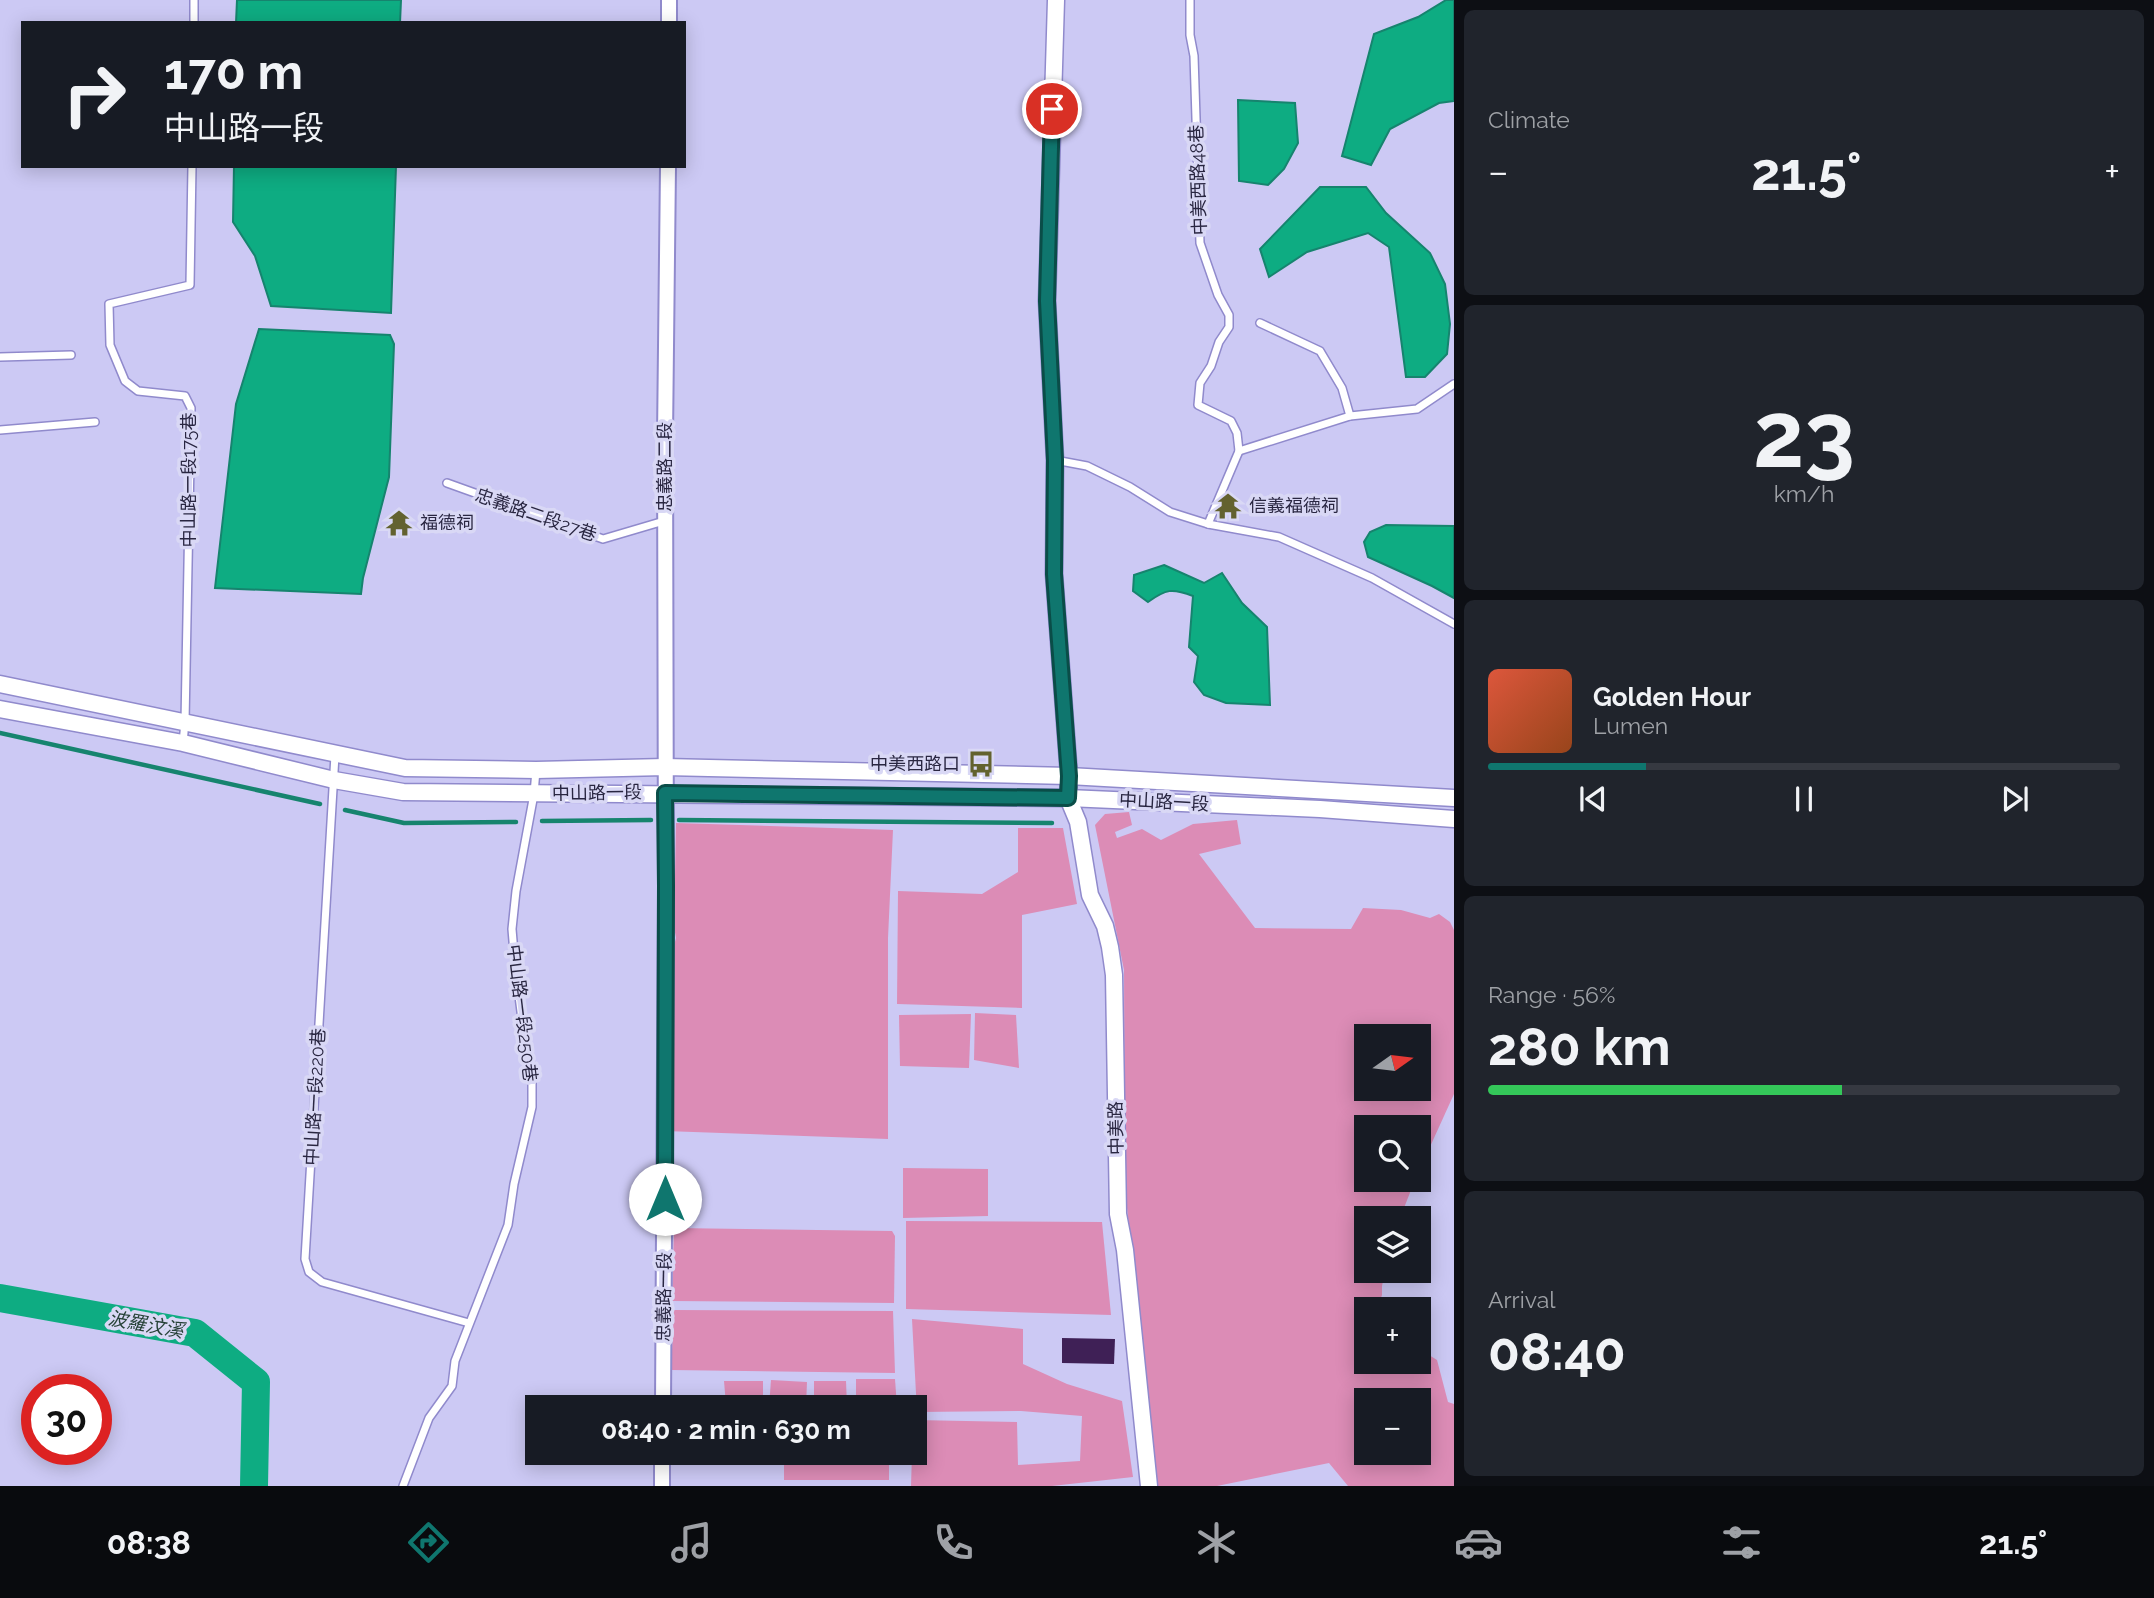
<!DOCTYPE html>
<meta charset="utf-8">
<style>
:root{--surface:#171b24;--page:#20242c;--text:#f1f3f6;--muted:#9ea1a6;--line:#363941;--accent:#0f766e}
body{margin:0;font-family:Raleway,"Noto Sans TC",sans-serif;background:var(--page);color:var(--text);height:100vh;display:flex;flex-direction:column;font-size:26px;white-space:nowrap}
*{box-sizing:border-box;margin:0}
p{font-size:23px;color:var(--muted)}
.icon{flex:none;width:38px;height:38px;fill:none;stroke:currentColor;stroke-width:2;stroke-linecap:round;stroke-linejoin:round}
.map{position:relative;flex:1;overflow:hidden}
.sheet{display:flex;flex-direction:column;gap:10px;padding:10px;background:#0d0f14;width:700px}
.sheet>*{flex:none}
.banner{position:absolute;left:21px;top:21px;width:665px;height:147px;border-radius:0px;box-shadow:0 4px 18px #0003;background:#171b24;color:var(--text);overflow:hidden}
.needle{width:46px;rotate:76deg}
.controls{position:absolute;left:1354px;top:1024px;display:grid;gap:14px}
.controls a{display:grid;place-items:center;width:77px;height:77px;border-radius:0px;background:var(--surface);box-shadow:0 4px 18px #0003;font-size:35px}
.speed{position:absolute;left:21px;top:1374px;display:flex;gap:14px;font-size:35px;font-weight:700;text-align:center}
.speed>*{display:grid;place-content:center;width:91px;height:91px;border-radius:50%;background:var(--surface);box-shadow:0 4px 18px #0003;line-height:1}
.speed .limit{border:10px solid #d22;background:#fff;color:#111}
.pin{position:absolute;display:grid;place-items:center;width:60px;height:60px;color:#fff;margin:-30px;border:4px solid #fff;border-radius:50%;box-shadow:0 2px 7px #0007}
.me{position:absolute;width:77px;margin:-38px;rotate:0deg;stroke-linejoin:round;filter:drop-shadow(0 0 5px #0008)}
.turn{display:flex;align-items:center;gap:24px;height:147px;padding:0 28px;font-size:32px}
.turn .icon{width:91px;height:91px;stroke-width:2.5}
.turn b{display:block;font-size:49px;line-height:60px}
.big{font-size:52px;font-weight:700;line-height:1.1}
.sheet .card{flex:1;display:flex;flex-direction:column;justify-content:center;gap:10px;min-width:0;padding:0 24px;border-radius:10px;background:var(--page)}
.sheet .dial{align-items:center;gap:0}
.dial b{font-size:91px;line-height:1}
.song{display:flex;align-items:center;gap:21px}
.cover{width:84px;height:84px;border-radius:10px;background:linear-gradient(135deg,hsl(10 70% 55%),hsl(20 70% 35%))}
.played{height:7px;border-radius:4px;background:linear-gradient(90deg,var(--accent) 25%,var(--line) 25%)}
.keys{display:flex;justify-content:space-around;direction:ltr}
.heat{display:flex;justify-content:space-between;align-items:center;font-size:38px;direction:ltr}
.charge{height:10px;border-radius:5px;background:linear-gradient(90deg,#34c759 56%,var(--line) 0)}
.trip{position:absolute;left:525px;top:1395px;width:402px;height:70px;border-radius:0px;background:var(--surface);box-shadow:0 4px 18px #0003;font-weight:700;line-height:70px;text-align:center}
.dock{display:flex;height:112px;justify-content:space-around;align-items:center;background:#090b0e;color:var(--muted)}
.dock .icon{width:49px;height:49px}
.dock .active{color:var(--accent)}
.dock b{font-size:32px;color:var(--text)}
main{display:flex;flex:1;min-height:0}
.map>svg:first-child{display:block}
.green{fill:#dc8cb6;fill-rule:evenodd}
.water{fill:#0eac82;stroke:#16846e;stroke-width:2}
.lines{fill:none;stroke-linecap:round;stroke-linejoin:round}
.stream{stroke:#16846e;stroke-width:4.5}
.river{stroke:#0eac82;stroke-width:28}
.building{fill:#3f2056}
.service-casing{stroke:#908acc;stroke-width:10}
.minor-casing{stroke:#908acc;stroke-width:18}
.tertiary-casing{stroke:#908acc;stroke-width:19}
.service{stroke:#fff;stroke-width:7}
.minor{stroke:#fff;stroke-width:14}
.tertiary{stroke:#fff;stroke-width:16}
.route-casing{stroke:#0a4d48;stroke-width:18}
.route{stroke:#0f766e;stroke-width:12}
.labels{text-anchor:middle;stroke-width:7;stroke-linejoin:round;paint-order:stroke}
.street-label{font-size:18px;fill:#292641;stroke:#d9d8f5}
.poi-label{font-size:18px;fill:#292641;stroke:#d9d8f5;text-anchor:start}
.water-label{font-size:19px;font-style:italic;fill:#274238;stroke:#d9d8f5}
</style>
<main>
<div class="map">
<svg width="1454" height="1486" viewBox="0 0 1454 1486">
<rect width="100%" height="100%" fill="#ccc9f4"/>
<g class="green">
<path d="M1129,812L1132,825L1115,832L1117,838L1142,829L1161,840L1193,824L1237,820L1241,844L1199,854L1255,928L1351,929L1363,908L1401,910L1430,918L1439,914L1450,922L1454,930V1094L1419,1171V1127H1367V1180H1415L1400,1218H1367V1270L1385,1271L1382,1286V1295L1377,1309H1367V1362H1419V1350H1421L1437,1360L1448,1402L1454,1404V1486H1348L1329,1463L1217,1486H1157L1125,1189L1124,970L1095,825L1105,814ZM1367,1036H1419V1088H1367ZM1367,1400H1419V1452H1367Z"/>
<path d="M676,823L893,830L888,938V1139L665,1131V980L676,938L674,927Z"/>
<path d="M1018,828H1063L1077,904L1022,915V1008L897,1004L898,891L982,894L1018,872Z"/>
<path d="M975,1013L1016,1015L1019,1068L974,1060Z"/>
<path d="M971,1014L969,1068L900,1066L899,1015Z"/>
<path d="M903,1168L988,1169V1216L903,1218Z"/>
<path d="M906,1221L1102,1222L1111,1315L906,1309Z"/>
<path d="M674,1228L892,1231L895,1236L894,1303L672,1301Z"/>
<path d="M674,1310L893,1311L895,1373L671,1370Z"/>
<path d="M912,1319L1023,1329V1364L1067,1384L1122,1401L1133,1477L1052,1486H911L912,1453L915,1452V1420L1017,1422L1018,1465L1080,1461L1082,1416L1021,1411L917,1412Z"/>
<path d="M856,1379H895L897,1407H856Z"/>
<path d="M771,1380L807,1382L806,1406L769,1407Z"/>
<path d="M724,1381H763V1407L726,1405Z"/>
<path d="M814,1381H846L847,1406L814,1407Z"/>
<path d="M770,1453H889V1480H784V1459L772,1457Z"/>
</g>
<g class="water">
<path d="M237,0H401L400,23H236Z"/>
<path d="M1446,0H1454V101L1439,103L1390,129L1371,165L1342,156L1374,34L1418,17Z"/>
<path d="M1238,100L1295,103L1298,143L1284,169L1268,185L1239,181Z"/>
<path d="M234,166H396L391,313L271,306L255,256L233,222Z"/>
<path d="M1320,187H1366L1386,213L1430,253L1445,284L1450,324L1447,354L1425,377H1406L1389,247L1368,233L1307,252L1269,277L1260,249Z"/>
<path d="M259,329L390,335L394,344L389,477L363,578L361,594L215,588L236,404Z"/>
<path d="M1386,525L1454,526V598L1432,586L1368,557L1364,542L1370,532Z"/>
<path d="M1164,565L1204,583L1222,573L1242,603L1267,627L1270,705L1226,703L1204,695L1194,682L1198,656L1189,647L1193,596C1172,588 1166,589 1148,602L1133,591L1134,575Z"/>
</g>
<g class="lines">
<g class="stream">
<path d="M0,733L320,804"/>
<path d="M345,810L404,823L516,822"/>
<path d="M679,820L1052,823"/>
<path d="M542,821L651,820"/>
</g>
<path class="river" d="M0,1298L195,1333L256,1382L254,1486"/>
</g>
<path class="building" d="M1062,1338L1115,1339L1114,1364L1062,1363Z"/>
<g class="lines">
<g class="service-casing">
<g id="service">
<path d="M1190,0V35L1194,56L1200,243L1218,295L1229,315V327L1219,342L1211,366L1200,383L1198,405L1231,421L1237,433L1239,451L1208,524"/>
<path d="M194,23V0"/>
<path d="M1260,323L1320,351L1342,388L1350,416"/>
<path d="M0,357L71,355"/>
<path d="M0,430L95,422"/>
<path d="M1239,451L1350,416L1417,409L1454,384"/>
<path d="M1055,460L1087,466L1130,487L1170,512L1208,524L1279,537L1372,578L1454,624"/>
<path d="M447,483L603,539L664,521"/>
<path d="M183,743L185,722L191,408L185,396L138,391L125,381L110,345L109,304L190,285L192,166"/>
<path d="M335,755L305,1259L309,1272L322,1282L469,1323"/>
<path d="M403,1486L429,1418L452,1386L455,1361L508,1225L514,1184L532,1107V1070L523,1027L515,965L512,929L516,891L534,794L536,770"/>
</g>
</g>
<g class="minor-casing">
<g id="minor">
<path d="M669,23V0"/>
<path d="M663,1407L666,885L665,437L668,166"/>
<path d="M662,1486V1452"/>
</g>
</g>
<g class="tertiary-casing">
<g id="tertiary">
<path d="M1056,0L1047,301L1055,460L1054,574L1069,776L1068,798L1078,822L1090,895L1105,926L1110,947L1114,975L1118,1214L1125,1250L1149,1486"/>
<path d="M0,684L405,768L536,770L665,767L1069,776L1454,798"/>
<path d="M0,709L183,743L334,780L403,792L1068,798L1320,809L1454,819"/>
</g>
</g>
<use href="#service" class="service"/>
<use href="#minor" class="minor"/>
<use href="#tertiary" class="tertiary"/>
</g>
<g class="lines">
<g class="route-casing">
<path id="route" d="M665,1199L666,886L665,793L1068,798L1069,776L1054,574L1055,460L1047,301L1052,109"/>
</g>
<use href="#route" class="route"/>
</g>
<defs>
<g id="temple-bare" transform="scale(2.1)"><path d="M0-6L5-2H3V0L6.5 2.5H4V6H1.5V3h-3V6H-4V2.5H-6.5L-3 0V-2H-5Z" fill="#63622f" stroke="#d9d8f5" stroke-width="2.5" paint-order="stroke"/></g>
<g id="bus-bare" transform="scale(2.1)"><path d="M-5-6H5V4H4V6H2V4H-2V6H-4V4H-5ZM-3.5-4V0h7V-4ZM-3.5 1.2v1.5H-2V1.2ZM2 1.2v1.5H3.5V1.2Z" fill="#63622f" stroke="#d9d8f5" stroke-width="2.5" paint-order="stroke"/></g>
</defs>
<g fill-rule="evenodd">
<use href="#temple-bare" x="1228" y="506"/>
<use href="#temple-bare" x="399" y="523"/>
<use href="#bus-bare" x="981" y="764"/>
</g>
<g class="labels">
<g class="street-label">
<text transform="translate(1198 180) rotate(-92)" y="6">中美西路48巷</text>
<text transform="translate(665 467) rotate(-90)" y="6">忠義路二段</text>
<text transform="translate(189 480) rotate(-90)" y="6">中山路一段175巷</text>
<text transform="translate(536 515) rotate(19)" y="6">忠義路二段27巷</text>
<text transform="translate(597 793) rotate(-1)" y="6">中山路一段</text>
<text transform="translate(1164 802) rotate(3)" y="6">中山路一段</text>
<text transform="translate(522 1013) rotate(83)" y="6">中山路一段250巷</text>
<text transform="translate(315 1097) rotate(-87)" y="6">中山路一段220巷</text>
<text transform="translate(1116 1128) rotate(-91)" y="6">中美路</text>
<text transform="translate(664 1297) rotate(-89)" y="6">忠義路一段</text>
</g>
<g class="poi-label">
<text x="1249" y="512">信義福德祠</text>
<text x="420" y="529">福德祠</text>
<text x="960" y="770" text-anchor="end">中美西路口</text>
</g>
<g class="water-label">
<text transform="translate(146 1324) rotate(10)" y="7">波羅汶溪</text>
</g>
</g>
</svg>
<div class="controls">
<a><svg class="needle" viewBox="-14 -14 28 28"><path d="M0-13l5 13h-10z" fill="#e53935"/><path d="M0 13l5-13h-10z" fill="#9ea1a6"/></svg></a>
<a><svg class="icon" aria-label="search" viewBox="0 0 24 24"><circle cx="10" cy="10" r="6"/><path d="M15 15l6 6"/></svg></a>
<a><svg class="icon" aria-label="layers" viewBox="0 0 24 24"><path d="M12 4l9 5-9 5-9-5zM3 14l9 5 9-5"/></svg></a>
<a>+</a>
<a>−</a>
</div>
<div class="speed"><div class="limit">30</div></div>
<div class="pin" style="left:1052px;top:109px;background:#d93025"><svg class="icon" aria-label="arrive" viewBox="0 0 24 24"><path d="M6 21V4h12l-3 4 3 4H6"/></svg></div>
<svg class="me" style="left:665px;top:1199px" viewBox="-20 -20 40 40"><circle r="19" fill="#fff"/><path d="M0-13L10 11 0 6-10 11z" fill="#0f766e"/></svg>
<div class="trip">08:40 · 2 min · 630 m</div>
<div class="banner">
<div class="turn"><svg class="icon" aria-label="right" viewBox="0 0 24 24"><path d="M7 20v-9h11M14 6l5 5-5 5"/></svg><div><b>170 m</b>中山路一段</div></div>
</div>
</div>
<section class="sheet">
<div class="card"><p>Climate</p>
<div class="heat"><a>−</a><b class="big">21.5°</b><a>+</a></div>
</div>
<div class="card dial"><b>23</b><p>km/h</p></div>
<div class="card">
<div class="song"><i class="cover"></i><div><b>Golden Hour</b><p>Lumen</p></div></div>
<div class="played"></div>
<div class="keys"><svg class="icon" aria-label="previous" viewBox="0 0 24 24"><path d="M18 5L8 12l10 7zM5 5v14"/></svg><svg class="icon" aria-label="pause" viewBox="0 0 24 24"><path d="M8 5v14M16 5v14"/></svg><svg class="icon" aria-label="next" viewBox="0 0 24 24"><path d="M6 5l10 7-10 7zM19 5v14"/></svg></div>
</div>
<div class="card"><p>Range · 56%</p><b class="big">280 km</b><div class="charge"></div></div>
<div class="card"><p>Arrival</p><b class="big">08:40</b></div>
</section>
</main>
<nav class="dock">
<b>08:38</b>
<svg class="icon active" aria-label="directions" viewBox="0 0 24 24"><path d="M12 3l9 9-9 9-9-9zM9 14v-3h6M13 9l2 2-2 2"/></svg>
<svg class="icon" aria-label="music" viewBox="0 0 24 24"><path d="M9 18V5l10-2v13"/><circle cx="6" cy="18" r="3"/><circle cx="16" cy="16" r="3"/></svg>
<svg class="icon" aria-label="phone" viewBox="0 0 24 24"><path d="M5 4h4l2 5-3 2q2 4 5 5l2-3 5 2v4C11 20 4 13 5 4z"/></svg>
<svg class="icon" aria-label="climate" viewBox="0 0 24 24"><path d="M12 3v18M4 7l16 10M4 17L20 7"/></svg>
<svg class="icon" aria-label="car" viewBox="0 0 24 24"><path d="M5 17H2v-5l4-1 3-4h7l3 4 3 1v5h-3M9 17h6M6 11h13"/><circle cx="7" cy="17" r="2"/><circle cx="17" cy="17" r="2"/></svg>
<svg class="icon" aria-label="filters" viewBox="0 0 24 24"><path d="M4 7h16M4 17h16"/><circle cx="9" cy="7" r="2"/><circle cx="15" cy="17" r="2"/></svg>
<b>21.5°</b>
</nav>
